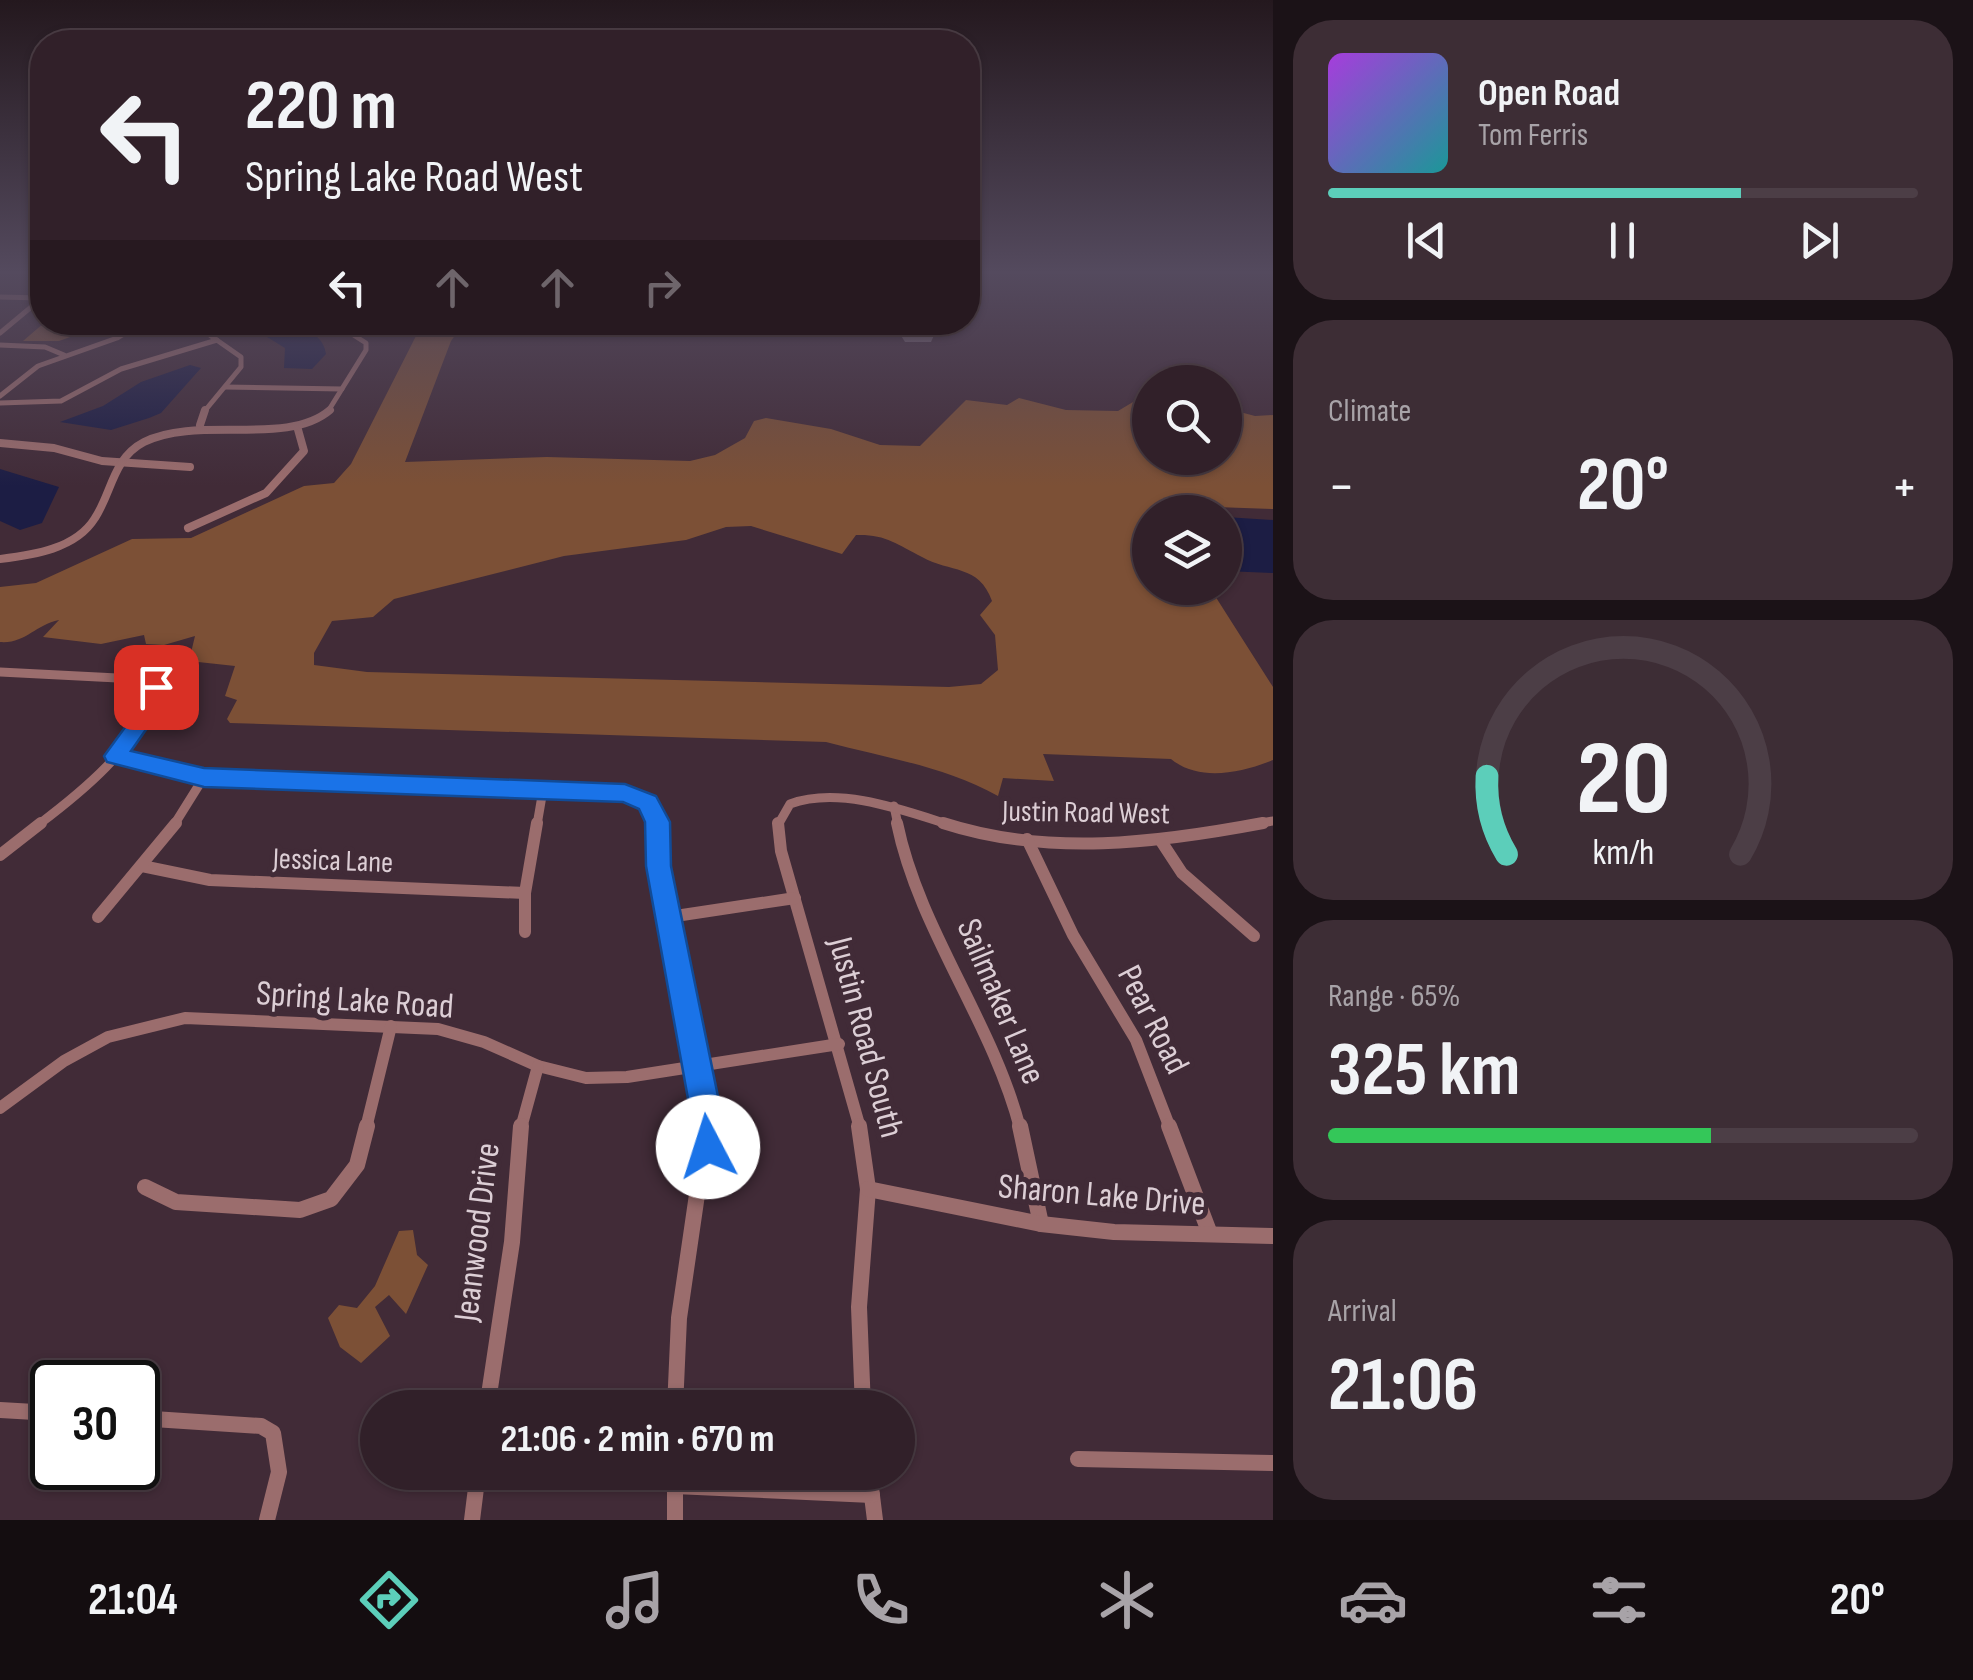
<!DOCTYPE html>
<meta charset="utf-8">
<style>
:root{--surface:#312029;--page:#3d2d35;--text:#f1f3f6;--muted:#a8a3a8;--line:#4c3e46;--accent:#5cceba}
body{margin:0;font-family:"Sofia Sans Condensed",sans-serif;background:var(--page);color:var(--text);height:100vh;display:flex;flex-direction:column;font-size:38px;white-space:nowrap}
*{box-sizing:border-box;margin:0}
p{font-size:32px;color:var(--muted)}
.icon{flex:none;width:55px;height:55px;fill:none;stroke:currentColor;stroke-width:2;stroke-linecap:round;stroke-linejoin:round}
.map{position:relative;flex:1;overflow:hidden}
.details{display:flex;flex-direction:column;gap:20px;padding:20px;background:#1b1217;width:700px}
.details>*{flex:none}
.hud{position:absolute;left:30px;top:30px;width:950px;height:305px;border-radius:40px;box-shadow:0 2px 8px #0004,0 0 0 2px var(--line);background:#312029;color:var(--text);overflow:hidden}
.controls{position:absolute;left:1132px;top:365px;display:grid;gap:20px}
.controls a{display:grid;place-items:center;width:110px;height:110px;border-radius:50%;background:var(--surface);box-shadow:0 2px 8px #0004,0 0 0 2px var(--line);font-size:50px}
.speed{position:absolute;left:30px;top:1360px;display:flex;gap:20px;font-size:50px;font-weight:700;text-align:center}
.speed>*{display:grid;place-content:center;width:130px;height:130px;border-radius:50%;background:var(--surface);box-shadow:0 2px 8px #0004,0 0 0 2px var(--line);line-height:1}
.speed .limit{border:5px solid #111;border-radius:15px;background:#fff;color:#111}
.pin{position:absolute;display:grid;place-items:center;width:85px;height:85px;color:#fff;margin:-42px;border-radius:20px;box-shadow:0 5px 15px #0006}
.me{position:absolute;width:110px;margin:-55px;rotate:355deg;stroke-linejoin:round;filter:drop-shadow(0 0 8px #0008)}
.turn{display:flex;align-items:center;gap:35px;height:210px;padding:0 50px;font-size:45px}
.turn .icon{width:130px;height:130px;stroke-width:2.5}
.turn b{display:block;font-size:70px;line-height:85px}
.lanes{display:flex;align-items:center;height:95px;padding:0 50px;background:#0003;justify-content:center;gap:50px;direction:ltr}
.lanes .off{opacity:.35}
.big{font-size:75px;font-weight:700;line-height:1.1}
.details .card{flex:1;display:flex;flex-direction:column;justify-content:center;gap:15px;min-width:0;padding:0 35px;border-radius:40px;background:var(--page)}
.details .dial{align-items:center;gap:0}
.dial svg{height:260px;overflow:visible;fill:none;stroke:var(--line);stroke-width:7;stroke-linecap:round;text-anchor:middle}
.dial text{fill:var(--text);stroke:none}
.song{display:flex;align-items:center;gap:30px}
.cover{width:120px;height:120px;border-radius:15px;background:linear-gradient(135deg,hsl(280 70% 55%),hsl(180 70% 35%))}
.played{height:10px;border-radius:5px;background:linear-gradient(90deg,var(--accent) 70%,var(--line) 70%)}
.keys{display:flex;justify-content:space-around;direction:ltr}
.heat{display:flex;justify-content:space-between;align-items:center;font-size:55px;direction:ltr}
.charge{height:15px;border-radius:8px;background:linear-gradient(90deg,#34c759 65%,var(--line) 0)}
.trip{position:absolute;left:360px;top:1390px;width:555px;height:100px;border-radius:50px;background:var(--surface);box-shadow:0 2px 8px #0004,0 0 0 2px var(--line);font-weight:700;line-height:100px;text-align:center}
.dock{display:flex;height:160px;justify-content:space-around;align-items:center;background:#140d10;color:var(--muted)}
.dock .icon{width:70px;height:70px}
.dock .current{color:var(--accent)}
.dock b{font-size:45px;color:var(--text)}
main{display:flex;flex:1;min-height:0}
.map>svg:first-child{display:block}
.forest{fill:#7c5036;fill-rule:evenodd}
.water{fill:#1c1d44}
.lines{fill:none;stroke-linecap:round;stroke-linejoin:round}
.taxiway{fill:#7a6772;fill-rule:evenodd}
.runway{fill:#7a6772;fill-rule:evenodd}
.minor-far4{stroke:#9b6d6d;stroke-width:5}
.minor-far3{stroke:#9b6d6d;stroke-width:8}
.minor-far2{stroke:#9b6d6d;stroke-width:9}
.minor-far1{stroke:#9b6d6d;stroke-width:12}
.minor{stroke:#9b6d6d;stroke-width:16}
.route{fill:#1a73e8;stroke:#114b97;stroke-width:2.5}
.labels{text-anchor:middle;stroke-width:10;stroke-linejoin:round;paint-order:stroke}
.street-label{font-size:30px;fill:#dcced5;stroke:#412b37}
.near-street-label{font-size:35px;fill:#dcced5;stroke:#412b37}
</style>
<main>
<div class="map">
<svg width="1273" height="1520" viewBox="0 0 1273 1520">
<rect width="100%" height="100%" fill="#412b37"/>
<g class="forest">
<path d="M44,323V322L109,323L59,341H23Z"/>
<path d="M394,323H464L451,341L405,462L547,457L690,461L715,455L745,438L754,421L766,418L831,429L880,445L920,446L966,400L1007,405L1019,398L1066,410L1118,411L1148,393L1150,458H1225V408L1255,416L1273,415V509L1159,505L1162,512H1150V588H1210L1273,687V760C1241,773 1199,782 1171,759L1043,754L1054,781L1003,778L998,796C944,766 886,758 826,742L230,723L227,719L237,700L225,696L235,666L189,661L195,636L164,645L146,644L144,635L101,644L43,637L59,620C35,625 25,644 0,642V587L36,583L132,539L191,538L304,486L334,483L351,464L417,334ZM751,526L842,554L856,535C885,534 897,544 922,557C950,573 979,564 992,601L980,615L995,635L998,670L981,684L949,687L367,672L314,665V653L332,621L373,617L394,599L564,556L686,540L726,527Z"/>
<path d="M413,1230L417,1255L428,1265L406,1314L389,1295L375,1307L390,1336L361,1363L340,1347L328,1318L339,1305L357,1308L375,1286L399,1231Z"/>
</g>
<g class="water">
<path d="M244,323C270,322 322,321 326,354L312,369L284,368L285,348Z"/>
<path d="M190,365L201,368L161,413L149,418L111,430L60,422L103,406L141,382Z"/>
<path d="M0,469L59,487L42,523L20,530L0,521Z"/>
<path d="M1225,517L1273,520V573L1225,571Z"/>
</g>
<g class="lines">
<path class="taxiway" d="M900,322H927L929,325L922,329Z"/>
<path class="runway" d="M905,322H940L931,342H905L900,334Z"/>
<g class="minor-far4">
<path d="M0,297L42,298L0,333"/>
<path d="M137,326L201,329L241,357V367L203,413"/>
<path d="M0,345L45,347L64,355"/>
<path d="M225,387L342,389"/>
<path d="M0,396L38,366L117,338L140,324"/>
<path d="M0,403L61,401L121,369L217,340"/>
<path d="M327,413L366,350V343L333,322"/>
</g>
<g class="minor-far3">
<path d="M200,425L205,410"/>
<path d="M0,443L54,448L102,461L190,467"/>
<path d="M188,528L266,493L304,451L297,426"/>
<path d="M0,559C33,555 76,549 95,518C112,492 113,458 144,442C198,415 287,447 330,410"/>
</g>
<g class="minor-far2">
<path d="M0,672L137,679L149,681L158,693C132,750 87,788 38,825"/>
<path d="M115,756L204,777L625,793L648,802L657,825"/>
<path d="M894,806L898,825"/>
<path d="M174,825L204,777"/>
<path d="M537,825L543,790"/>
<path d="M778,825L790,804C839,786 903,810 950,825"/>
<path d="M1250,825L1273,821"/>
</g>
<g class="minor-far1">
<path d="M657,823L658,866L707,1128"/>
<path d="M778,823L781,851L860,1128"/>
<path d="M897,823C919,930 992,1021 1020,1128"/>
<path d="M943,823C1048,857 1157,843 1263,823"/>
<path d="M1027,839L1073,935L1136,1040L1170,1128"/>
<path d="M1161,841L1182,873L1254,936"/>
<path d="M0,855L41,823"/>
<path d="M142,866L210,880L525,893"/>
<path d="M98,917L176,823"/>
<path d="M669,917L795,898"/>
<path d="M525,932V893L537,823"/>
<path d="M0,1108L64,1061L108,1037L185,1018L438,1029L484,1042L538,1066L586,1078L627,1077L839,1044"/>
<path d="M366,1128L391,1026"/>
<path d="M521,1128L538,1066"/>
</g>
<g class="minor">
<path d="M859,1126L868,1189L859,1307L863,1408"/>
<path d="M1020,1126L1041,1224"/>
<path d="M1169,1126L1210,1234"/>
<path d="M145,1187L176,1202L300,1210L331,1199L357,1165L367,1126"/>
<path d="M868,1189L1041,1224L1114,1232L1273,1236"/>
<path d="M487,1408L512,1242L521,1126"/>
<path d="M675,1408L679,1318L707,1126"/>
<path d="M0,1410L52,1413"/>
<path d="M138,1418L261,1426L273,1433L279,1472L267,1520"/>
<path d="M1078,1459L1273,1463"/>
<path d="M675,1472V1520"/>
<path d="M869,1472L875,1520"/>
<path d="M675,1486L872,1495"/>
<path d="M472,1520L478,1472"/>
</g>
</g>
<linearGradient id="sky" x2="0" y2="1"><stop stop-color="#24181e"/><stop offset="0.56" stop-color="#544a5e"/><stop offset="1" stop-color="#544a5e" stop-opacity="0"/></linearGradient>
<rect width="1273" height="486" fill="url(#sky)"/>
<path class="route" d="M156,680L166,687V701L131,751L204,768L625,784L656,796L670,822L671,866L723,1121L719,1158L708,1163L696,1158L692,1121L646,866L645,822L639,809L623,802L204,787L107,762L104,756L145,700L149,682Z"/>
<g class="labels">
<g class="street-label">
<text transform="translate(1086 812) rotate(1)" y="10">Justin Road West</text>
<text transform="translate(333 860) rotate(2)" y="10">Jessica Lane</text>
</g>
<g class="near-street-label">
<text transform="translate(355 999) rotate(4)" y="12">Spring Lake Road</text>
<text transform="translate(1002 1001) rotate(67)" y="12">Sailmaker Lane</text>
<text transform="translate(1154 1019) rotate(63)" y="12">Pear Road</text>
<text transform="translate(867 1037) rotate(75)" y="12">Justin Road South</text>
<text transform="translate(1102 1194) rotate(5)" y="12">Sharon Lake Drive</text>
<text transform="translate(476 1232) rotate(-83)" y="12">Jeanwood Drive</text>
</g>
</g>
</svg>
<div class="controls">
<a><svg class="icon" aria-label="search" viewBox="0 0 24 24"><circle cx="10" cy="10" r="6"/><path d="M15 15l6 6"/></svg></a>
<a><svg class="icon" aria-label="layers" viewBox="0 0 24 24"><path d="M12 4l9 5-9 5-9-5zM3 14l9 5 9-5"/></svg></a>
</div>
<div class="speed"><div class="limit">30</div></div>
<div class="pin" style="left:156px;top:687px;background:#d93025"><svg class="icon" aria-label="arrive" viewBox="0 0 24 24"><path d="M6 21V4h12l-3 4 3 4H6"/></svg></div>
<svg class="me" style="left:708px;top:1147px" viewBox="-20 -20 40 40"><circle r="19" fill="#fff"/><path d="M0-13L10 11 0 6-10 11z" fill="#1a73e8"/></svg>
<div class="trip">21:06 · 2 min · 670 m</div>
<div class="hud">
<div class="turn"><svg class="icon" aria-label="left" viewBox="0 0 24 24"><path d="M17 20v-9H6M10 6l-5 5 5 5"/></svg><div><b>220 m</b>Spring Lake Road West</div></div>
<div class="lanes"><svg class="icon" aria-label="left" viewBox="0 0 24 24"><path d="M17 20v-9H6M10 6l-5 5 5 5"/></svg><svg class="icon off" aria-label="ahead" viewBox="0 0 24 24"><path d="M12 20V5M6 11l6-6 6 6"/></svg><svg class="icon off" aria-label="ahead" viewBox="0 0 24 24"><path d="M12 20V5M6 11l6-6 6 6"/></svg><svg class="icon off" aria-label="right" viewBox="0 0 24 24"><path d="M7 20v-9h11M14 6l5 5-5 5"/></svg></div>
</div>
</div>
<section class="details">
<div class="card">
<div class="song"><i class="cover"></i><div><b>Open Road</b><p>Tom Ferris</p></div></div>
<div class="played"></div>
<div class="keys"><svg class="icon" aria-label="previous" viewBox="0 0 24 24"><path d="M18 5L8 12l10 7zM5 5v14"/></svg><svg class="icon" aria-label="pause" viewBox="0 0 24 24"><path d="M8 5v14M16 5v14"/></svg><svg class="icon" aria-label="next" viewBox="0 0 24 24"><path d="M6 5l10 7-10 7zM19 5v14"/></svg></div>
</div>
<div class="card"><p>Climate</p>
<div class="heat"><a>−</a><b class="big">20°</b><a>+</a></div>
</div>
<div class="card dial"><svg viewBox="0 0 100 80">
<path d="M14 69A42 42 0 1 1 86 69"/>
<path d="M14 69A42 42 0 0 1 8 45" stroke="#5cceba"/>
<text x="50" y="56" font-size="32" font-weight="700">20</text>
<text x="50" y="72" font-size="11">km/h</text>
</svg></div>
<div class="card"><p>Range · 65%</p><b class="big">325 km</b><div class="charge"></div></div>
<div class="card"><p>Arrival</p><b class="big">21:06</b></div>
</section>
</main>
<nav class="dock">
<b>21:04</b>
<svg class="icon current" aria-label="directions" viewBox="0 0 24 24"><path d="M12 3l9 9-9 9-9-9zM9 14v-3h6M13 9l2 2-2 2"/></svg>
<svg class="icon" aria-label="music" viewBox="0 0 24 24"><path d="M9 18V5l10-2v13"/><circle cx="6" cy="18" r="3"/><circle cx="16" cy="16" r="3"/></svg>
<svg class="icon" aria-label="phone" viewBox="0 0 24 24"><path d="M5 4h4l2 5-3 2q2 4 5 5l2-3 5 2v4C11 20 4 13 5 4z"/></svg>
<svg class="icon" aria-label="climate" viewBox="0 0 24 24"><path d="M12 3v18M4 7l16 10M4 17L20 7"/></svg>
<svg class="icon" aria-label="car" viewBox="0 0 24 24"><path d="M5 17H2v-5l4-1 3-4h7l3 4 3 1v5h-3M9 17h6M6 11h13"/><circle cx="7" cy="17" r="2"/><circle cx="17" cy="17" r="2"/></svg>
<svg class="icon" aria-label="filters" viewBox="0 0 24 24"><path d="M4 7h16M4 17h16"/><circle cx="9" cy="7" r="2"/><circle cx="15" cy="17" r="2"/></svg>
<b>20°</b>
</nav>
